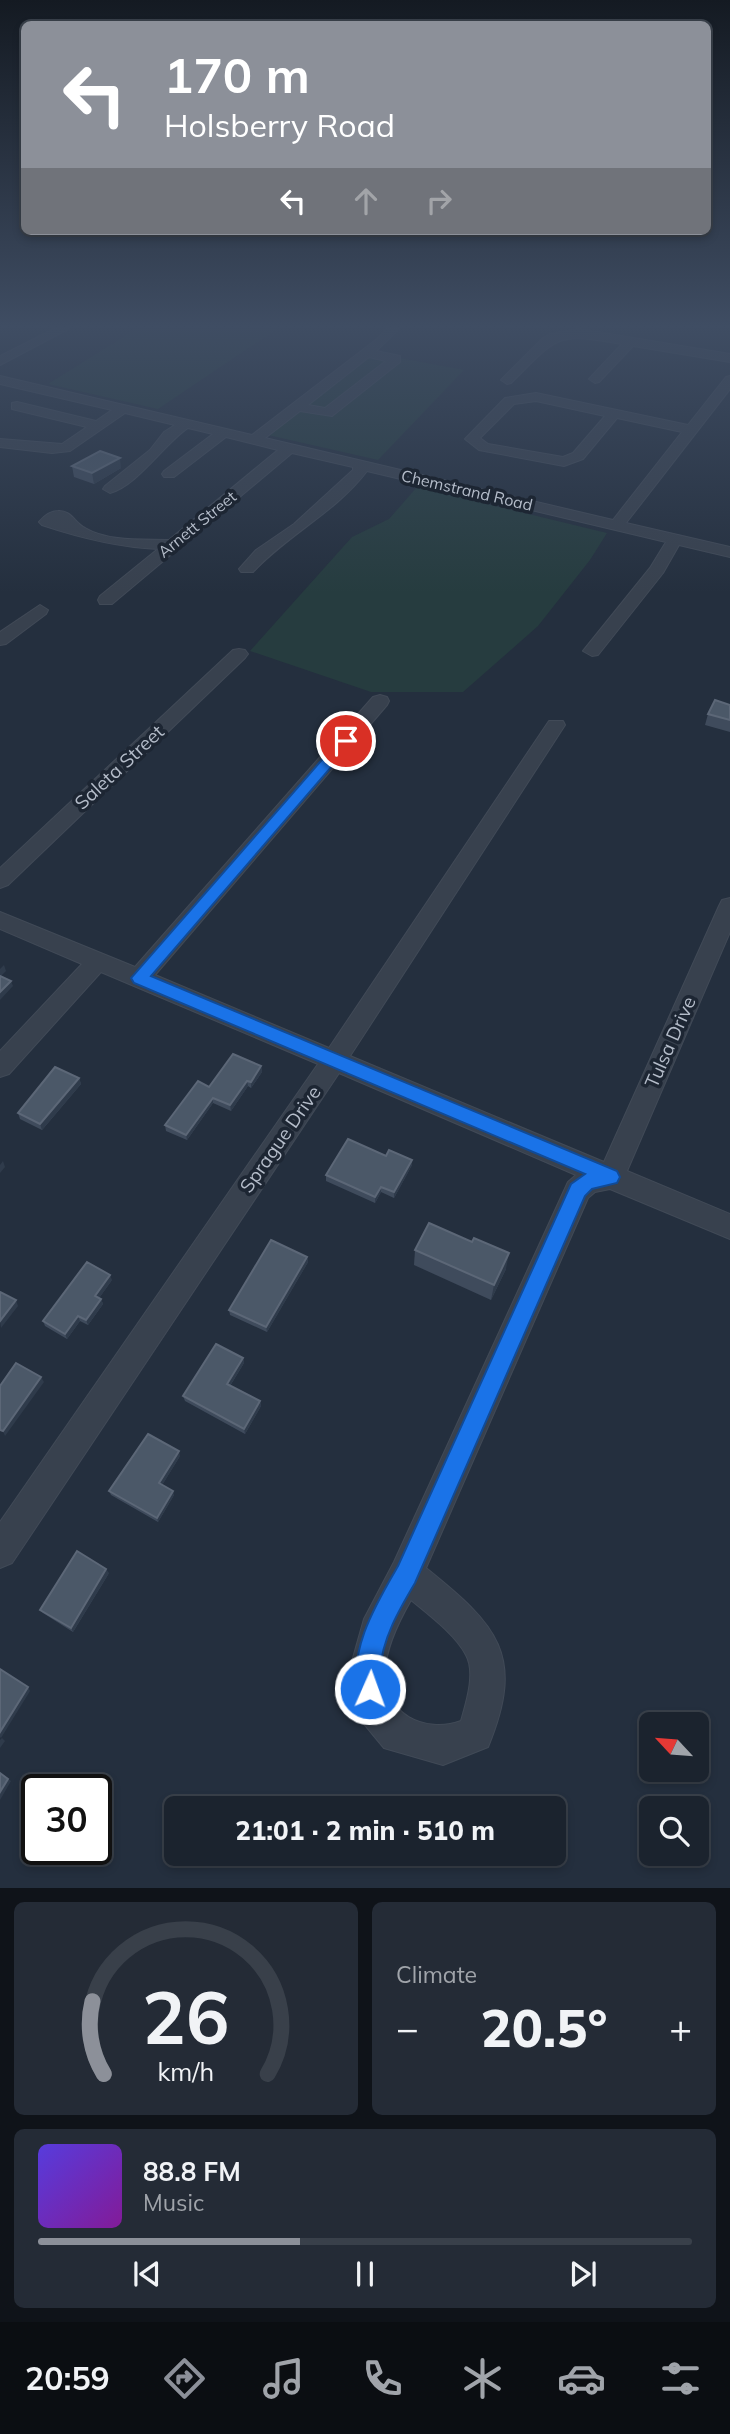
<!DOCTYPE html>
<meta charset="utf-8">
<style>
:root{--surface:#1b232e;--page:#242b36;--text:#f1f3f6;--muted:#a0a4aa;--line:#39404a;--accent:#8c9099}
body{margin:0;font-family:Mulish,sans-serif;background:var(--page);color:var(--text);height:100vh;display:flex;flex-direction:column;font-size:26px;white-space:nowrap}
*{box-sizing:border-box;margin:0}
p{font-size:23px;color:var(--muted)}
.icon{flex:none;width:38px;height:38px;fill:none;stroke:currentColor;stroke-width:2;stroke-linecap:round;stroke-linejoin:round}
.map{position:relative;height:1888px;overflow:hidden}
.details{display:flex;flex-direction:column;gap:14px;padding:14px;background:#0f1319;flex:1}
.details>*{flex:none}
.top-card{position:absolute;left:21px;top:21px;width:690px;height:214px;border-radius:10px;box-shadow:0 4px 10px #0003,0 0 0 2px var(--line);background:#8c9099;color:#fff;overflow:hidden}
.needle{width:46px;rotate:296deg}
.controls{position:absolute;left:639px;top:1712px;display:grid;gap:14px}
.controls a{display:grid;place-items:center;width:70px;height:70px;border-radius:10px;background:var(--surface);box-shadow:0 4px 10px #0003,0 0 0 2px var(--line);font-size:35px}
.speed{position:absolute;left:21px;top:1774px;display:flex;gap:14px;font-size:35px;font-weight:700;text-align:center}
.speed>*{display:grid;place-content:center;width:91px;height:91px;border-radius:50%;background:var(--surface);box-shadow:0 4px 10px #0003,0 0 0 2px var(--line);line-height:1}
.speed .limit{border:4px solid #111;border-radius:10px;background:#fff;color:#111}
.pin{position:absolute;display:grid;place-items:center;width:60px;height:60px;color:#fff;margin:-30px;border:4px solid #fff;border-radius:50%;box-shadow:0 2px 7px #0007}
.me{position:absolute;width:77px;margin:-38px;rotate:2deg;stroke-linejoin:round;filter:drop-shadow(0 0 5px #0008)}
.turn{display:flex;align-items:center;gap:24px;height:147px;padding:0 28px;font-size:32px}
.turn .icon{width:91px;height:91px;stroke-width:2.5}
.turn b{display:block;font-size:49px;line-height:60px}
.lanes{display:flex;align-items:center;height:66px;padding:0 28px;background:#0003;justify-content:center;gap:35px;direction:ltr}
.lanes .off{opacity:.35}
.big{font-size:52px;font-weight:800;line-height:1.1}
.details .card{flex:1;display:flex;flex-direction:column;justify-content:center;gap:10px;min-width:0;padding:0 24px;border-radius:10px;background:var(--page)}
.details .dial{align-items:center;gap:0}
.dial svg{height:182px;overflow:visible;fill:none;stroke:var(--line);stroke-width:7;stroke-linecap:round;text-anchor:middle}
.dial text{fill:var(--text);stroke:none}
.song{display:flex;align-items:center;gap:21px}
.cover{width:84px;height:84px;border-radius:10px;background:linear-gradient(135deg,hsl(250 70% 55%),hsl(290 70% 35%))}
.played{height:7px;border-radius:4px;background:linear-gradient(90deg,var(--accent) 40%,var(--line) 40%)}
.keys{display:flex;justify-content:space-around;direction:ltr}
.heat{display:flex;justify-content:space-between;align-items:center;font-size:38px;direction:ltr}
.details .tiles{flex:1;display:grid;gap:14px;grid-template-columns:1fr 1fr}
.card:last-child{grid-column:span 2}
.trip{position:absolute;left:164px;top:1796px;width:402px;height:70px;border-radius:10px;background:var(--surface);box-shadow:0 4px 10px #0003,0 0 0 2px var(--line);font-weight:800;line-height:70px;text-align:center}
.tabs{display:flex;height:112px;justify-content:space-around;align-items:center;background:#0b0e12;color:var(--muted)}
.tabs .icon{width:49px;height:49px}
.tabs .current{color:var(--accent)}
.tabs b{font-size:32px;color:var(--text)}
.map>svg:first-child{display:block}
.green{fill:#263c3f}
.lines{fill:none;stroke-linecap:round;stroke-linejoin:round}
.minor-casing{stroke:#414a57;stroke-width:2}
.minor{fill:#38414e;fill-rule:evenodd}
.wall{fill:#3f4b5c}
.shaded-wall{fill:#2f3b4b}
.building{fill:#4b5868;stroke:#5c6777;stroke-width:2}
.route{fill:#1a73e8;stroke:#114b97;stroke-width:2}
.labels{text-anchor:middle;stroke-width:7;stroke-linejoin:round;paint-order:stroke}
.far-street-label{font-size:16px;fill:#b4bcc9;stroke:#1d2633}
.street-label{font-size:19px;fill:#b4bcc9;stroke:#1d2633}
</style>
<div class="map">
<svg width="730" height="1888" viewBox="0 0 730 1888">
<rect width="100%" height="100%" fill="#242f3e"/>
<g class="green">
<path d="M136,329H277L158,409L48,384Z"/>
<path d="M373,353L464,370L378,460L268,435Z"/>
<path d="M417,487L607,533L590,560L538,626L463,692H371L250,651L352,537L389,519Z"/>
</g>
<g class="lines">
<g class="minor-casing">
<g id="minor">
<path d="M54,329H68L0,365V356Z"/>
<path d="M387,329H399L376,351L400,356V362L332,416L300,411L265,438L613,520L682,432L617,418L583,459L564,466L479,450L465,439L505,398L536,393L688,425L726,377L730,376V389L626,523L730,547V557L679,545L663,573L598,655L592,656L583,651L650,568L666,542L367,471C336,512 287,535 253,572H241L239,569L256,550L294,524L353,470V467L292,453L112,604H100L98,600L100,596L158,549C117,547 81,538 42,525L39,522C44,516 50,511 58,511C71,510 75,523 85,528C109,542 143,539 169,540L278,450L226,437L174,477H164L162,474L164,471L213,434L188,428C164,444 137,486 110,493L103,489L105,486L150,450L164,432L175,425L125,413L70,451L52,453L0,447V439L62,444L87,427L12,409V403L17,402L96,421L112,410L0,384V376L252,435L377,339ZM369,357L386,361L325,408L308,405ZM536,401L605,416L573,453L563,457L488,444L480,438L514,404Z"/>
<path d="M579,329L730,354V362L633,346L599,382L595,383L589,379L622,344C554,332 559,336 511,383L507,384L501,380L543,338L550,334Z"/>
<path d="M40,605L48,610L46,614L6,644L0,645V632Z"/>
<path d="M239,649L245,650L248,654L245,658L8,885L0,888V868L233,650Z"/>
<path d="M380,695L387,697L389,701L387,705L155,975L329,1048L549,721H563L565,725L350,1056L604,1162L719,906L722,900L730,898V932L627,1171L730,1214V1239L610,1189L595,1192L588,1198L426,1568C497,1625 526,1655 488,1747L443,1765L384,1748L360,1719L355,1706L349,1672L364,1619L394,1562L568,1182L576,1175L339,1073L12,1563L0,1568V1522L318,1064L101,972L9,1074L0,1077V1051L82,964L0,929V912L135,967L373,697ZM411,1600C428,1614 456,1635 466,1655C476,1673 466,1703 461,1721C425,1734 383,1714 385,1671C386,1647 399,1621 411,1600Z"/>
</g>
</g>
<use href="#minor" class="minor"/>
</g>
<g class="wall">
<path d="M72,466L121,468L94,484L74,477Z"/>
<path d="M730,705V732L705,725L708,714Z"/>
<path d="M261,1066L262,1072L251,1088L248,1086L231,1111L213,1103L187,1140L166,1131L165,1125L209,1087Z"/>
<path d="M79,1078L81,1084L42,1130L20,1119L18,1113Z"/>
<path d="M386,1156L412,1165L394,1198L381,1192L375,1203L326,1181V1175Z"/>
<path d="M415,1250L506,1269L491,1300L414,1265Z"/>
<path d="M307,1257L308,1262L267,1332L230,1315L229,1310Z"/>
<path d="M112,1280L99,1298L101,1299L103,1304L88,1325L80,1321L67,1339L45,1326L43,1321Z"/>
<path d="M243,1358L244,1363L230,1386L260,1401L261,1406L245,1434L185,1401L183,1396Z"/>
<path d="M180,1456L162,1485L174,1495L158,1522L111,1495L109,1491Z"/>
<path d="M109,1573L73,1632L43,1613L40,1610Z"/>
</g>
<g class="shaded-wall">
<path d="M120,458L121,468L94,484L92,473Z"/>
<path d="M4,965L6,971L0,977V969Z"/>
<path d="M11,981L13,986L0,1000V992Z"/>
<path d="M261,1066L262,1072L251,1088V1082Z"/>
<path d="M79,1078L81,1084L42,1130L40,1124Z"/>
<path d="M247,1081L248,1086L231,1111L230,1105Z"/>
<path d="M213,1098V1103L187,1140L186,1135Z"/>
<path d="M412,1160V1165L394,1198V1192Z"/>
<path d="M3,1161L5,1167L0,1173V1165Z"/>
<path d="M381,1187V1192L375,1203V1197Z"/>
<path d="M509,1253L506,1269L491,1300L494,1285Z"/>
<path d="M307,1257L308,1262L267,1332L266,1327Z"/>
<path d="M110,1275L112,1280L97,1301L95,1296Z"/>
<path d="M101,1299L103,1304L88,1325L86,1320Z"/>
<path d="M16,1300L18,1306L1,1328L0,1321Z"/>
<path d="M78,1316L80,1321L67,1339L65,1334Z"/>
<path d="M243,1358L244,1363L228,1389L227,1384Z"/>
<path d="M41,1377L44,1382L5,1436L3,1431Z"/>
<path d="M260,1401L261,1406L245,1434L244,1429Z"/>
<path d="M179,1451L180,1456L161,1487L159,1483Z"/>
<path d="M173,1491L174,1495L158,1522L157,1518Z"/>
<path d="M106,1569L109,1573L73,1632L71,1628Z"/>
<path d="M28,1687L30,1691L1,1738L0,1737V1732Z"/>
<path d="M2,1738L5,1741L0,1748V1740Z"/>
<path d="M8,1779L11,1781L0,1800V1792Z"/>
</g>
<g class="building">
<path d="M100,451L120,458L92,473L72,466Z"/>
<path d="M715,700L730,705V720L708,714Z"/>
<path d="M0,976L11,981L0,992Z"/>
<path d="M233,1054L261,1066L251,1082L247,1081L230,1105L213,1098L186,1135L165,1125L198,1081L209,1087Z"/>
<path d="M55,1067L79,1078L40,1124L18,1113Z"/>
<path d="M348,1139L386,1156L389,1150L412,1160L394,1192L381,1187L375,1197L326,1175Z"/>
<path d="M429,1223L472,1242L474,1238L509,1253L494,1285L415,1250Z"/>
<path d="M271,1240L307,1257L266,1327L229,1310Z"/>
<path d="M87,1262L110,1275L95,1296L101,1299L86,1320L78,1316L65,1334L43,1321Z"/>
<path d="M0,1292L16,1300L0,1321Z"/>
<path d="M216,1344L243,1358L227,1384L260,1401L244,1429L183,1396Z"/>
<path d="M16,1363L41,1377L3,1431L0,1430V1386Z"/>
<path d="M148,1434L179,1451L159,1483L173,1491L157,1518L109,1491Z"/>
<path d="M77,1551L106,1569L71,1628L40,1610Z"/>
<path d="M0,1669L28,1687L0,1732Z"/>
<path d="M0,1773L8,1779L0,1792Z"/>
</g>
<linearGradient id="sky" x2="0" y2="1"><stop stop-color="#141a22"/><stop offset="0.55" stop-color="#3f4d63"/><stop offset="1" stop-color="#3f4d63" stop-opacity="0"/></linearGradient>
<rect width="730" height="593" fill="url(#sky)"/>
<path class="route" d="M346,737L352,741L351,744L151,976L617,1171L620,1177L617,1183L592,1189L585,1196L415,1583C399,1610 382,1639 380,1671C379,1682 383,1687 379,1698L370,1702L361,1698C344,1656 377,1602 398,1566L571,1184L585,1174L134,983L131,978L341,738Z"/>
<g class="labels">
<g class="far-street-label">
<text transform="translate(467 490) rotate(13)" y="6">Chemstrand Road</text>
<text transform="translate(197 524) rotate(-39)" y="6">Arnett Street</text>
</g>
<g class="street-label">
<text transform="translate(119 767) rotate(-43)" y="7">Saleta Street</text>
<text transform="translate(670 1042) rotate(-66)" y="7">Tulsa Drive</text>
<text transform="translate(280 1139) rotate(-55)" y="7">Sprague Drive</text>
</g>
</g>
</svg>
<div class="controls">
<a><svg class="needle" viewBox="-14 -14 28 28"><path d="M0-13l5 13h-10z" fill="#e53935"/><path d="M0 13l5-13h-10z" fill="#a0a4aa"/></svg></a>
<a><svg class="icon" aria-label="search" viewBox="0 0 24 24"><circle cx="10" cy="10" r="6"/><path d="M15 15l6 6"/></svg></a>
</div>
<div class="speed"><div class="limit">30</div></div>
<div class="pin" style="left:346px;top:741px;background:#d93025"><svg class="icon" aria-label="arrive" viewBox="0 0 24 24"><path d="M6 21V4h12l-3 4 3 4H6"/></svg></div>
<svg class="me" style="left:370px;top:1689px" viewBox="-20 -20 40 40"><circle r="17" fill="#1a73e8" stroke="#fff" stroke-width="3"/><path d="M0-11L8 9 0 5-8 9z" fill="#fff"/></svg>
<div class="trip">21:01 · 2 min · 510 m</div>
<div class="top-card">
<div class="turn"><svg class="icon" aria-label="left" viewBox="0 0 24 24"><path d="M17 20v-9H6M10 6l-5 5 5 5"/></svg><div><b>170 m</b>Holsberry Road</div></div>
<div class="lanes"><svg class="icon" aria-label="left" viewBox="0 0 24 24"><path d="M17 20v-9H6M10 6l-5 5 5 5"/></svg><svg class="icon off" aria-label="ahead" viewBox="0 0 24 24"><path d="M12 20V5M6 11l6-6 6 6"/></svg><svg class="icon off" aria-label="right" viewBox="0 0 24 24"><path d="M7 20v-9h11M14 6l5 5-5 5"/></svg></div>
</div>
</div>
<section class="details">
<div class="tiles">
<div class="card dial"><svg viewBox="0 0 100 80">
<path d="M14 69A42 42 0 1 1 86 69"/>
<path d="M14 69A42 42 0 0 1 9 37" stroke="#8c9099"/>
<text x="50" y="56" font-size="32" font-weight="700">26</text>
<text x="50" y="72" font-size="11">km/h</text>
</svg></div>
<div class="card"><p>Climate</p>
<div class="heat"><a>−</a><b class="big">20.5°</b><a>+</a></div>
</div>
<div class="card">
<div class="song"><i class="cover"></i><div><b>88.8 FM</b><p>Music</p></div></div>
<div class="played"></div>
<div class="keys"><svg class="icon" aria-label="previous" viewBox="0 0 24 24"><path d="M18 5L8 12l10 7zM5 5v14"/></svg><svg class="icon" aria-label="pause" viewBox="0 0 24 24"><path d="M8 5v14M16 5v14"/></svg><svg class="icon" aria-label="next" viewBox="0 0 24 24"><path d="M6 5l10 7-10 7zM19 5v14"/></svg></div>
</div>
</div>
</section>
<nav class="tabs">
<b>20:59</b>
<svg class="icon current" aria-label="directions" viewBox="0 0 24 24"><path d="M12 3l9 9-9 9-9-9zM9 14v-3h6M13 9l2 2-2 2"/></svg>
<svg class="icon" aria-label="music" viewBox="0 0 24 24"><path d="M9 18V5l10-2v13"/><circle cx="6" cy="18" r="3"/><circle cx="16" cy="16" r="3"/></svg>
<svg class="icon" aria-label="phone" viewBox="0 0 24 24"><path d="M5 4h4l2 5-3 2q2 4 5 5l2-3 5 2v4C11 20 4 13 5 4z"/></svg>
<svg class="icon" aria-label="climate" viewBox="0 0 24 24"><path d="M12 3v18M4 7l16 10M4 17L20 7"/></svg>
<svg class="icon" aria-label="car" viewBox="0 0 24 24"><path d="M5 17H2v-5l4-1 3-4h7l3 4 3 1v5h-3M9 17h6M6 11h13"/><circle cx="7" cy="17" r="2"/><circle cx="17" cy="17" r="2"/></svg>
<svg class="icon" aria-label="filters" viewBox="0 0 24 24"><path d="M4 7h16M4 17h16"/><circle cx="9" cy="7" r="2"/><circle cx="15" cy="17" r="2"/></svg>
</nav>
